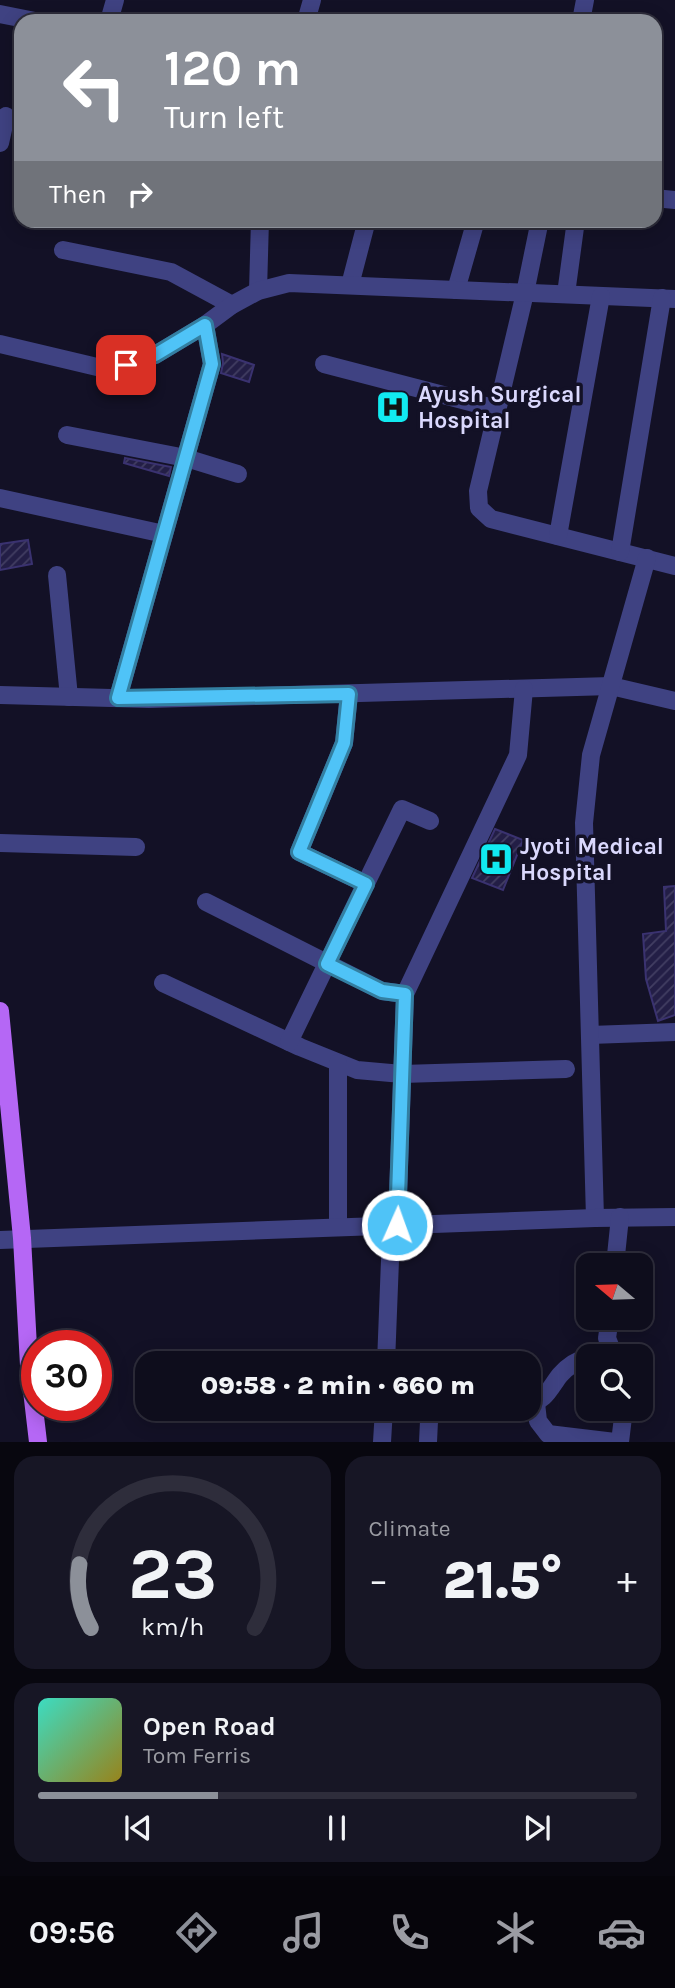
<!DOCTYPE html>
<meta charset="utf-8">
<style>
:root{--surface:#0e0d1c;--page:#171625;--text:#f1f3f6;--muted:#9b9ca3;--line:#2e2d3b;--accent:#8c9099}
body{margin:0;font-family:Karla,sans-serif;background:var(--page);color:var(--text);height:100vh;display:flex;flex-direction:column;font-size:26px;white-space:nowrap}
*{box-sizing:border-box;margin:0}
p{font-size:23px;color:var(--muted)}
.icon{flex:none;width:38px;height:38px;fill:none;stroke:currentColor;stroke-width:2;stroke-linecap:round;stroke-linejoin:round}
.map{position:relative;height:1442px;overflow:hidden}
.drawer{display:flex;flex-direction:column;gap:14px;padding:14px;background:#08070f;flex:1}
.drawer>*{flex:none}
.banner{position:absolute;left:14px;top:14px;width:648px;height:214px;border-radius:21px;box-shadow:0 4px 18px #0003,0 0 0 2px var(--line);background:#8c9099;color:#fff;overflow:hidden}
.needle{width:46px;rotate:289deg}
.tools{position:absolute;left:576px;top:1253px;display:grid;gap:14px}
.tools a{display:grid;place-items:center;width:77px;height:77px;border-radius:14px;background:var(--surface);box-shadow:0 4px 18px #0003,0 0 0 2px var(--line);font-size:35px}
.speed{position:absolute;left:21px;top:1330px;display:flex;gap:14px;font-size:35px;font-weight:700;text-align:center}
.speed>*{display:grid;place-content:center;width:91px;height:91px;border-radius:50%;background:var(--surface);box-shadow:0 4px 18px #0003,0 0 0 2px var(--line);line-height:1}
.speed .limit{border:10px solid #d22;background:#fff;color:#111}
.pin{position:absolute;display:grid;place-items:center;width:60px;height:60px;color:#fff;margin:-30px;border-radius:14px;box-shadow:0 4px 10px #0006}
.me{position:absolute;width:77px;margin:-38px;rotate:2deg;stroke-linejoin:round;filter:drop-shadow(0 0 5px #0008)}
.turn{display:flex;align-items:center;gap:24px;height:147px;padding:0 35px;font-size:32px}
.turn .icon{width:91px;height:91px;stroke-width:2.5}
.turn b{display:block;font-size:49px;line-height:60px}
.then{display:flex;align-items:center;height:66px;padding:0 35px;background:#0003;gap:14px;font-size:26px}
.big{font-size:52px;font-weight:800;line-height:1.1}
.drawer .card{flex:1;display:flex;flex-direction:column;justify-content:center;gap:10px;min-width:0;padding:0 24px;border-radius:21px;background:var(--page)}
.drawer .dial{align-items:center;gap:0}
.dial svg{height:182px;overflow:visible;fill:none;stroke:var(--line);stroke-width:7;stroke-linecap:round;text-anchor:middle}
.dial text{fill:var(--text);stroke:none}
.song{display:flex;align-items:center;gap:21px}
.cover{width:84px;height:84px;border-radius:10px;background:linear-gradient(135deg,hsl(170 70% 55%),hsl(50 70% 35%))}
.played{height:7px;border-radius:4px;background:linear-gradient(90deg,var(--accent) 30%,var(--line) 30%)}
.keys{display:flex;justify-content:space-around;direction:ltr}
.heat{display:flex;justify-content:space-between;align-items:center;font-size:38px;direction:ltr}
.drawer .tiles{flex:1;display:grid;gap:14px;grid-template-columns:1fr 1fr}
.card:last-child{grid-column:span 2}
.trip{position:absolute;left:135px;top:1351px;width:406px;height:70px;border-radius:21px;background:var(--surface);box-shadow:0 4px 18px #0003,0 0 0 2px var(--line);font-weight:800;line-height:70px;text-align:center}
.menu{display:flex;height:112px;justify-content:space-around;align-items:center;background:#06050b;color:var(--muted)}
.menu .icon{width:49px;height:49px}
.menu .on{color:var(--accent)}
.menu b{font-size:32px;color:var(--text)}
.map>svg:first-child{display:block}
.building{fill:url(#building-hatch);stroke:#3a3270;stroke-width:2}
.lines{fill:none;stroke-linecap:round;stroke-linejoin:round}
.minor{stroke:#3f4282;stroke-width:18}
.major{stroke:#b567f5;stroke-width:18}
.route-casing{stroke:#337fa1;stroke-width:18}
.route{stroke:#4fc3f7;stroke-width:12}
.labels{text-anchor:middle;stroke-width:7;stroke-linejoin:round;paint-order:stroke}
.poi-label{font-size:23px;font-weight:bold;fill:#dad8fd;stroke:#131126;text-anchor:start}
</style>
<div class="map">
<svg width="675" height="1442" viewBox="0 0 675 1442">
<defs>
<pattern id="building-hatch" width="6" height="6" patternUnits="userSpaceOnUse" patternTransform="scale(1.75)"><rect width="6" height="6" fill="#231e46"/><path d="M-1 1l2-2M0 6l6-6M5 7l2-2" fill="none" stroke="#423e62"/></pattern>
</defs>
<rect width="100%" height="100%" fill="#131126"/>
<g class="building">
<path d="M222,354L254,365L249,382L221,373L223,363Z"/>
<path d="M125,458L171,467L169,476L124,463Z"/>
<path d="M28,540L32,564L0,570V544Z"/>
<path d="M495,829L523,840L503,890L472,878Z"/>
<path d="M675,886V1015L658,1021L646,979L643,934L666,931L664,887Z"/>
</g>
<g class="lines">
<g class="minor">
<path d="M0,14L35,21"/>
<path d="M109,21L115,0"/>
<path d="M306,21L312,0"/>
<path d="M581,21L585,0"/>
<path d="M0,143L6,116"/>
<path d="M654,198L675,200"/>
<path d="M540,220L525,293L478,491L479,508L491,519L675,566"/>
<path d="M63,250L171,272L232,305"/>
<path d="M350,285L367,220"/>
<path d="M456,290L476,220"/>
<path d="M258,291L260,220"/>
<path d="M566,294L576,220"/>
<path d="M0,344L97,367L126,365L155,355L205,325L232,305L258,291L289,283L675,299"/>
<path d="M324,364L497,409"/>
<path d="M67,435L186,458L238,474"/>
<path d="M0,498L164,534"/>
<path d="M558,536L601,296"/>
<path d="M620,552L662,298"/>
<path d="M57,575L69,697"/>
<path d="M349,694L344,743L299,852L366,884"/>
<path d="M0,695L149,699L611,686L675,701"/>
<path d="M118,698L212,364L205,325"/>
<path d="M0,843L136,847"/>
<path d="M206,902L382,991L405,994"/>
<path d="M163,983L300,1047L357,1070L402,1074L566,1069"/>
<path d="M590,1035L675,1032"/>
<path d="M289,1042L402,809L430,821"/>
<path d="M595,1218L584,823L591,755L647,558"/>
<path d="M338,1227V1063"/>
<path d="M0,1240L595,1218L675,1217"/>
<path d="M615,1265L620,1217"/>
<path d="M610,1318L607,1338L614,1356"/>
<path d="M386,1363L390,1260L397,1225L405,994L518,755L524,689"/>
<path d="M528,1403C545,1403 551,1386 560,1375C568,1366 577,1360 588,1357"/>
<path d="M536,1403L538,1421L548,1434L615,1442"/>
<path d="M382,1442L384,1409"/>
<path d="M428,1442L429,1421L436,1409"/>
<path d="M620,1442L624,1409"/>
</g>
<path class="major" d="M0,1011L22,1238L29,1365L38,1442"/>
</g>
<g class="lines">
<g class="route-casing">
<path id="route" d="M126,365L155,355L205,325L212,364L118,698L349,694L344,743L299,852L366,884L327,964L382,991L405,994L397,1225"/>
</g>
<use href="#route" class="route"/>
</g>
<defs>
<g id="hospital-square" transform="scale(1.75)"><rect x="-9" y="-9" width="18" height="18" rx="4" fill="#11eaf0" stroke="#131126"/><path d="M-5-5h3v3.5h4V-5h3V5h-3V1.5h-4V5h-3Z" fill="#111"/></g>
</defs>
<g fill-rule="evenodd">
<use href="#hospital-square" x="393" y="407"/>
<use href="#hospital-square" x="496" y="859"/>
</g>
<g class="labels">
<g class="poi-label">
<text x="418" y="402">Ayush Surgical<tspan x="418" dy="26">Hospital</tspan></text>
<text x="520" y="854">Jyoti Medical<tspan x="520" dy="26">Hospital</tspan></text>
</g>
</g>
</svg>
<div class="tools">
<a><svg class="needle" viewBox="-14 -14 28 28"><path d="M0-13l5 13h-10z" fill="#e53935"/><path d="M0 13l5-13h-10z" fill="#9b9ca3"/></svg></a>
<a><svg class="icon" aria-label="search" viewBox="0 0 24 24"><circle cx="10" cy="10" r="6"/><path d="M15 15l6 6"/></svg></a>
</div>
<div class="speed"><div class="limit">30</div></div>
<div class="pin" style="left:126px;top:365px;background:#d93025"><svg class="icon" aria-label="arrive" viewBox="0 0 24 24"><path d="M6 21V4h12l-3 4 3 4H6"/></svg></div>
<svg class="me" style="left:397px;top:1225px" viewBox="-20 -20 40 40"><circle r="17" fill="#4fc3f7" stroke="#fff" stroke-width="3"/><path d="M0-11L8 9 0 5-8 9z" fill="#fff"/></svg>
<div class="trip">09:58 · 2 min · 660 m</div>
<div class="banner">
<div class="turn"><svg class="icon" aria-label="left" viewBox="0 0 24 24"><path d="M17 20v-9H6M10 6l-5 5 5 5"/></svg><div><b>120 m</b>Turn left</div></div>
<div class="then">Then<svg class="icon" aria-label="right" viewBox="0 0 24 24"><path d="M7 20v-9h11M14 6l5 5-5 5"/></svg></div>
</div>
</div>
<section class="drawer">
<div class="tiles">
<div class="card dial"><svg viewBox="0 0 100 80">
<path d="M14 69A42 42 0 1 1 86 69"/>
<path d="M14 69A42 42 0 0 1 9 41" stroke="#8c9099"/>
<text x="50" y="56" font-size="32" font-weight="700">23</text>
<text x="50" y="72" font-size="11">km/h</text>
</svg></div>
<div class="card"><p>Climate</p>
<div class="heat"><a>−</a><b class="big">21.5°</b><a>+</a></div>
</div>
<div class="card">
<div class="song"><i class="cover"></i><div><b>Open Road</b><p>Tom Ferris</p></div></div>
<div class="played"></div>
<div class="keys"><svg class="icon" aria-label="previous" viewBox="0 0 24 24"><path d="M18 5L8 12l10 7zM5 5v14"/></svg><svg class="icon" aria-label="pause" viewBox="0 0 24 24"><path d="M8 5v14M16 5v14"/></svg><svg class="icon" aria-label="next" viewBox="0 0 24 24"><path d="M6 5l10 7-10 7zM19 5v14"/></svg></div>
</div>
</div>
</section>
<nav class="menu">
<b>09:56</b>
<svg class="icon on" aria-label="directions" viewBox="0 0 24 24"><path d="M12 3l9 9-9 9-9-9zM9 14v-3h6M13 9l2 2-2 2"/></svg>
<svg class="icon" aria-label="music" viewBox="0 0 24 24"><path d="M9 18V5l10-2v13"/><circle cx="6" cy="18" r="3"/><circle cx="16" cy="16" r="3"/></svg>
<svg class="icon" aria-label="phone" viewBox="0 0 24 24"><path d="M5 4h4l2 5-3 2q2 4 5 5l2-3 5 2v4C11 20 4 13 5 4z"/></svg>
<svg class="icon" aria-label="climate" viewBox="0 0 24 24"><path d="M12 3v18M4 7l16 10M4 17L20 7"/></svg>
<svg class="icon" aria-label="car" viewBox="0 0 24 24"><path d="M5 17H2v-5l4-1 3-4h7l3 4 3 1v5h-3M9 17h6M6 11h13"/><circle cx="7" cy="17" r="2"/><circle cx="17" cy="17" r="2"/></svg>
</nav>
